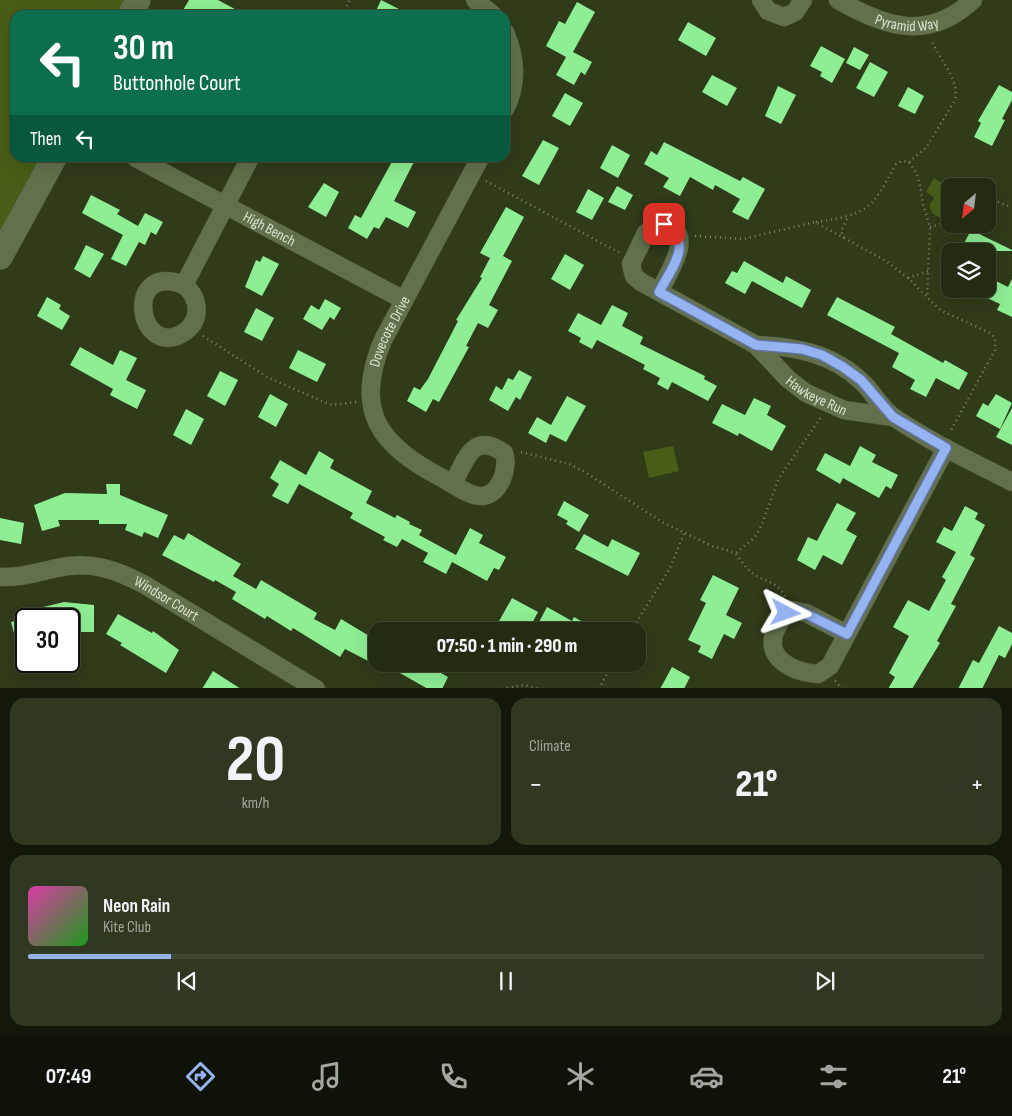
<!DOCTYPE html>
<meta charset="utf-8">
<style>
:root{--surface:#232c13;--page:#2f3821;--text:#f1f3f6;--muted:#a3a7a0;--line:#404833;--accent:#95b2f1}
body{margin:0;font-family:"Sofia Sans Condensed",sans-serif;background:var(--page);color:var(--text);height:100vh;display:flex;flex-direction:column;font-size:19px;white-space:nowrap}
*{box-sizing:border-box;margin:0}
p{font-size:16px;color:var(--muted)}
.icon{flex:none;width:28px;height:28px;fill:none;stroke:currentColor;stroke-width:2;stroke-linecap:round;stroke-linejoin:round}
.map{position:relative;height:688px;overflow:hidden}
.side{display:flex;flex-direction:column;gap:10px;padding:10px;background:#13180a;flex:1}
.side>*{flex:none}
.hud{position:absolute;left:10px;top:10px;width:500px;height:152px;border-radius:15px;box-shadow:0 5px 20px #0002,0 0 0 1px var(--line);background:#0b6e4f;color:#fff;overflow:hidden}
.needle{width:32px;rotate:208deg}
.tools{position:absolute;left:941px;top:178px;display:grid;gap:10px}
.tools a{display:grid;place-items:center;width:55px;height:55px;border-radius:10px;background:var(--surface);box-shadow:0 5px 20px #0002,0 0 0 1px var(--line);font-size:25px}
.speed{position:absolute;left:15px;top:608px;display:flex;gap:10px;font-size:25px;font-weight:700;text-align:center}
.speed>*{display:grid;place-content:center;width:65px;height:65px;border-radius:50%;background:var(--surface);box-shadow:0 5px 20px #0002,0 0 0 1px var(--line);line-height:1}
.speed .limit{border:2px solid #111;border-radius:8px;background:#fff;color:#111}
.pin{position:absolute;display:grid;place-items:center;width:42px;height:42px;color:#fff;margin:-21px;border-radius:10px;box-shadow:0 2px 8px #0006}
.me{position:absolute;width:55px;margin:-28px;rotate:94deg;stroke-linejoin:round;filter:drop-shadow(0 0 4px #0008)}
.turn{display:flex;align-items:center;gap:18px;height:105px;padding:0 20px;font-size:22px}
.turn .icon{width:65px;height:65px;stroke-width:2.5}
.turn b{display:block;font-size:35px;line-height:42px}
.then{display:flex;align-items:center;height:48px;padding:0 20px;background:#0003;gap:10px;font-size:19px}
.big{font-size:38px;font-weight:800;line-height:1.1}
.side .widget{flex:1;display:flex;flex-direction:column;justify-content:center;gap:8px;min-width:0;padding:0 18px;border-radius:15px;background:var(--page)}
.side .dial{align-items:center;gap:0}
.dial b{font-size:65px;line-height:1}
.song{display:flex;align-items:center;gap:15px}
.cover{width:60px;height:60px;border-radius:8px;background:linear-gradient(135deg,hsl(320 70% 55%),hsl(120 70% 35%))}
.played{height:5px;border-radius:2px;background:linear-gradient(90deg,var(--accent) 15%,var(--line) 15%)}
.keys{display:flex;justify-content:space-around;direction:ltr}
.heat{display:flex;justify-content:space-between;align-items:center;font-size:28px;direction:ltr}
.side .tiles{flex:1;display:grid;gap:10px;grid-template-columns:1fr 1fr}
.widget:last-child{grid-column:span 2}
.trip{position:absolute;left:368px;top:622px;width:278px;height:50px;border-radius:15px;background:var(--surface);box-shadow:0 5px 20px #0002,0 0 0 1px var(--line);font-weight:800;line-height:50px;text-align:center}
.tab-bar{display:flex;height:80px;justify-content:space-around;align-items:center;background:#0e1208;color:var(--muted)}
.tab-bar .icon{width:35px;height:35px}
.tab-bar .current{color:var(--accent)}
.tab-bar b{font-size:22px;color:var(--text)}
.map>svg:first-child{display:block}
.green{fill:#485e17}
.building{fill:#8eee94}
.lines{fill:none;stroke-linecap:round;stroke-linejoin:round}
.street-casing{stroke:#4e583b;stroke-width:19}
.secondary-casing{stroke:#4e583b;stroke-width:26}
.path{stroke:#7c866a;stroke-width:2.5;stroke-dasharray:1 4;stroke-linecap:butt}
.street{stroke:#62704c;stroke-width:18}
.secondary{stroke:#62704c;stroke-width:25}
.route-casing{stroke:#61749d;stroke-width:12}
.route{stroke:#95b2f1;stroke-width:9}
.labels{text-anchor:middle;stroke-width:5;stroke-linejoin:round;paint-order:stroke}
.street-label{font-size:15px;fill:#dbe3cf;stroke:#2f3b19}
</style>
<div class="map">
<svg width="1012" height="689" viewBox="0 0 1012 689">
<rect width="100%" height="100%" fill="#2f3b19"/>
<g class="green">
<path d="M0,0H126L117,15H15V158H41L0,233Z"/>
<path d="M934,178L950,188V216L942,219L933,214L929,206L934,198L926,192Z"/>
<path d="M673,446L679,471L649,478L643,452Z"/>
</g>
<g class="building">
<path d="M189,0H218L246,15H180Z"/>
<path d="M381,0L411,15H374Z"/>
<path d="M577,2L595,12L573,52L592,62L585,75L581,72L574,85L556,75L566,57L546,46L559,21L565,24Z"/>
<path d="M688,22L716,38L706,56L678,40Z"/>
<path d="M821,46L845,59L832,83L820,76L822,72L810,66Z"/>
<path d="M854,47L869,55L860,70L846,63Z"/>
<path d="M870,62L888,72L874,97L856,88Z"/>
<path d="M712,75L737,88L727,106L702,92Z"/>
<path d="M999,85L1012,92V100L1002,119L1005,120L992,146L974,137L981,123L978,121Z"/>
<path d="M778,86L796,95L781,124L765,116Z"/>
<path d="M908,87L924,96L915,114L898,106Z"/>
<path d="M565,93L583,103L570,126L552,116Z"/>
<path d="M543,140L559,148L539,185L522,176Z"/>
<path d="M664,142L740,181L743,177L765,189L748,220L732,212L740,199L715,185L713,190L690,177L680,196L663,187L669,178L644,164L651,151L657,155Z"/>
<path d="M612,145L630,155L618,178L600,168Z"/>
<path d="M394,158H416L394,201L416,212L408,228L386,217L379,229L374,227L367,239L348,228L355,215L361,218Z"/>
<path d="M324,183L339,192L326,217L308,207Z"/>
<path d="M617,186L633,195L625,210L608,202Z"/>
<path d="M588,189L604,198L592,220L576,212Z"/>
<path d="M91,195L120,210L117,214L138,226L145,213L163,222L156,235L151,232L145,245L139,242L126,266L111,259L123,235L82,213Z"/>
<path d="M506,207L524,217L503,256L512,261L489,305L498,310L488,328L478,323L466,346L469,347L439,402L433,399L426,412L407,401L414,387L420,390L428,379L458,321L456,320L482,278L480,277L490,258L480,253Z"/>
<path d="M971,230L1012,250V251H960Z"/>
<path d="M86,245L104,254L90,278L74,269Z"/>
<path d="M565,254L584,265L570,290L551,279Z"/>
<path d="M263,256L279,264L262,296L245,287L256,260L260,262Z"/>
<path d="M744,261L783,283L786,276L811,290L802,308L752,281L745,294L725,283L732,271L737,273Z"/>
<path d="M1012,279V317L997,310L1000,304L987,298L996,281L1008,287Z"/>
<path d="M47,297L61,305L59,309L70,316L62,330L37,316Z"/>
<path d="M837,297L895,327L891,334L943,363L945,360L968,373L959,390L936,378L926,397L910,389L915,380L892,367L899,353L827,315Z"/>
<path d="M325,299L341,308L334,320L330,317L322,330L303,319L311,305L319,310Z"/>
<path d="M612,305L628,313L622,326L643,337L640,344L705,376L704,379L717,386L708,401L672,382L668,390L657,384L660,378L643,369L645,365L597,340L592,349L579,342L581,338L568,331L578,313L601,325Z"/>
<path d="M256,308L274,318L262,341L244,332Z"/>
<path d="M80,347L113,365L120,350L137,358L126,380L146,390L137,409L110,395L113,389L70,365Z"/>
<path d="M298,350L326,364L317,382L289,368Z"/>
<path d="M519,370L532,377L520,400L516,397L508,411L489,400L496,386L502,390L508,378L513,380Z"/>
<path d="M220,371L238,380L225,406L207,396Z"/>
<path d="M270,394L288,404L276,427L258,417Z"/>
<path d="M996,394L1012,403L1000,429L976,416L983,403L988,406Z"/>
<path d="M567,396L586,406L566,442L550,434L546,443L528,433L537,417L551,425Z"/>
<path d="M754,398L771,406L767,415L786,426L772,451L739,433L738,436L712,423L722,404L745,415Z"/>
<path d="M1012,408V445L996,437Z"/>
<path d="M186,409L204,419L191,445L173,435Z"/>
<path d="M860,446L876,455L872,462L898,475L891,489L886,486L879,498L843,478L840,484L816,470L825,453L850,466Z"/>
<path d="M319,451L334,460L330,468L372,491L366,503L395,518L397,515L410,522L409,524L422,530L419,535L456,555L470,528L483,535L479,543L506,557L499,570L494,568L487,581L452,562L446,574L423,562L428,553L402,539L397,547L383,540L385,537L350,518L353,513L299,484L288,504L272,496L279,484L270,478L280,460L306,475Z"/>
<path d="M106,484H120V495L168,515L158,538L144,532L142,537L125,530L127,524H99V520H58L60,526L42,531L34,505L65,493L107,494Z"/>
<path d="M564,501L589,515L579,532L566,524L568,521L557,515Z"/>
<path d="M837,503L856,513L846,530L857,536L842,565L823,555L815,570L797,560L808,537L817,541Z"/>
<path d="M965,506L978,513L975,519L985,525L970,555L975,558L951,604L956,606L937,641L940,643L912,689H888L895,677L889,673L909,636L893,627L908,600L929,611L946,580L942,577L956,552L936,542L944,527L952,531Z"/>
<path d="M0,518L24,523L21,544L0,540Z"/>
<path d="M188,533L241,564L233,576L256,589L261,580L317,613L314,619L335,630L341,619L376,640V665L345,649L340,657L293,628L291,631L267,616L265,619L232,599L236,592L215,580L214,582L162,555L174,535L184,540Z"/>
<path d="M584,534L608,547L612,539L640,553L628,576L575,549Z"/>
<path d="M713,575L739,588L726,615L742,623L734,639L724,634L712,659L698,652L701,646L688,640L706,603L700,600Z"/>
<path d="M512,598L538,612L528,631H514L498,623Z"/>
<path d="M64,602L94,605V632H69V619H26V663L22,664L11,622L25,619H16L15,614Z"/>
<path d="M547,607L572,621L574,617L600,631H556L539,622Z"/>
<path d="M118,614L152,633L153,631L179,650L166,673L120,645L122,643L106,634Z"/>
<path d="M999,626L1012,633V644L1005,658L999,655L982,689H958L973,660L979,663Z"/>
<path d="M384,664H434L432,668L448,677L442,689H428Z"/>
<path d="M672,667L690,677L684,689H660Z"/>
<path d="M213,671L241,689H202Z"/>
</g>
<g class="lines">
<g class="street-casing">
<g id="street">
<path d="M475,0L493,15"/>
<path d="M761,0L768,11L784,17L795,12L803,0"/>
<path id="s1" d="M838,0C885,27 928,42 973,0"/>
<path d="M505,32C516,57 518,85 505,109"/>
<path id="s2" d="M136,158L404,300"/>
<path d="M184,285C200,298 202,321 183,333C138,360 122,261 184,285L250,158"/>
<path id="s3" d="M659,292C669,272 700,227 658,224L646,233L631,264L634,276L641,282L756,345L788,379L806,393L844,410L893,417"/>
<path d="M756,345C796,347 832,353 862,382C873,392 882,410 895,418C932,443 973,462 1012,482"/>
<path id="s4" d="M453,484C466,459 473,431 504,453C509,466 501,494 483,496C470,497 453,484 442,478C379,445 353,411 383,340L480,158"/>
<path id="s5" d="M0,577C20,578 38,572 57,568C90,560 117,570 145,585L316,689"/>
<path d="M847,634L806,613L792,610C784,614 781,619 777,627C761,657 792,672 818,674L830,666L946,448"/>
</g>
</g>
<g class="secondary-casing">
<g id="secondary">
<path d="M130,15L138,0"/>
<path d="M0,257L54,158"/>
</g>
</g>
<g class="path">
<path d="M342,15L350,0"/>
<path d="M909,162L926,148L955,100C960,79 938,58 931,39"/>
<path d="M486,181L620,253"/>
<path d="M988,201H995L1012,207"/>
<path d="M816,222C869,214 871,210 896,164L902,161L909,162L916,172L920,185L923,204L930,227L927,298"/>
<path d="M930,227L950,222"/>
<path d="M695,236L743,239L815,222L886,261L908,278L940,310L990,333L995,338V350L950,432"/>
<path d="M844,238L841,231L848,217"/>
<path d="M908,278L928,271"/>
<path d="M203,336L267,377L322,401L333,405L357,402"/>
<path d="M521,452L569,464L585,472L662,522L712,546L736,553L754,538L760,529L779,478L821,417"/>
<path d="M736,554C742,562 747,570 755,575C767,582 779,583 785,597"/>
<path d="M631,631L670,568L684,534"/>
<path d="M835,681L843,689"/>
<path d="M502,689L524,685L539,689"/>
<path d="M599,689L612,664"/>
</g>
<use href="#street" class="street"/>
<use href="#secondary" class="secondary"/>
</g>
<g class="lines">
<g class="route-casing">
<path id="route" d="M664,224C695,242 671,269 659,292L756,345L802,349L822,355L843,367L861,380L893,417L946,448L847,634L798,610L786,613"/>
</g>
<use href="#route" class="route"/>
</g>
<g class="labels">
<g class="street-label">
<text dy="5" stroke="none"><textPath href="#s1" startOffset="74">Pyramid Way</textPath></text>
<text dy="5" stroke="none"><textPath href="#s2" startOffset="151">High Bench</textPath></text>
<text dy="5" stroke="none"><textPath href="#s4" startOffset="355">Dovecote Drive</textPath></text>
<text dy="5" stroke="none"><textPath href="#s3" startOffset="368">Hawkeye Run</textPath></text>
<text dy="5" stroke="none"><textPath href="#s5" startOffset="175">Windsor Court</textPath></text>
</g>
</g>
</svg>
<div class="tools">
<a><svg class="needle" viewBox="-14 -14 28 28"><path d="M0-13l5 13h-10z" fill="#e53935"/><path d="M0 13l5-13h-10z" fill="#a3a7a0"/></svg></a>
<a><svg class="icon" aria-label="layers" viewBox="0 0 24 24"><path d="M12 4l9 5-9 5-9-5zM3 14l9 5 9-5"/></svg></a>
</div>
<div class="speed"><div class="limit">30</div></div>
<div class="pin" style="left:664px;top:224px;background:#d93025"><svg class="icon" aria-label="arrive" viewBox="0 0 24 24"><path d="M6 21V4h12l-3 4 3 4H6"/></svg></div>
<svg class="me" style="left:786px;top:613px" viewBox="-20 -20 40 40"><path d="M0-17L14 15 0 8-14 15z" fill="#95b2f1" stroke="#fff" stroke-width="4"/></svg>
<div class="trip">07:50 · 1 min · 290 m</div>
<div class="hud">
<div class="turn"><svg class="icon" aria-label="left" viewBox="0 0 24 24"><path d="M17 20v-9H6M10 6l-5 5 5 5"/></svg><div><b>30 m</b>Buttonhole Court</div></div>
<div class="then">Then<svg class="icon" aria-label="left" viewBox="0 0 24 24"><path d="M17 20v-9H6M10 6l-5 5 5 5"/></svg></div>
</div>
</div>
<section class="side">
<div class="tiles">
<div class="widget dial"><b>20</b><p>km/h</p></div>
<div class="widget"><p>Climate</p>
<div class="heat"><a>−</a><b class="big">21°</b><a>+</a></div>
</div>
<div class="widget">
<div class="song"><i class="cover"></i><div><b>Neon Rain</b><p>Kite Club</p></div></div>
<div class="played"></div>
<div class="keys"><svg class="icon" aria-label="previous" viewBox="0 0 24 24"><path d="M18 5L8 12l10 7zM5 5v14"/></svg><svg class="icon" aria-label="pause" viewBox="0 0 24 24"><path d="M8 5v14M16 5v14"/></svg><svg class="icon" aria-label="next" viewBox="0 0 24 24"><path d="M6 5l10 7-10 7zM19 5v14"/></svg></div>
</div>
</div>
</section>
<nav class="tab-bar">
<b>07:49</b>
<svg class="icon current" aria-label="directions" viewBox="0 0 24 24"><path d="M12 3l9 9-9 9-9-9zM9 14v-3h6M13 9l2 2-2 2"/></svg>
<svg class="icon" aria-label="music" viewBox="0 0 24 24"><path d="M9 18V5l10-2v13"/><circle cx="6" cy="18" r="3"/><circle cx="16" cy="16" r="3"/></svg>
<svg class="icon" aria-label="phone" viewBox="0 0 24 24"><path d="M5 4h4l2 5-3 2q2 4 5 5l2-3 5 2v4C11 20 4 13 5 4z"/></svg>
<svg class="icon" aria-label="climate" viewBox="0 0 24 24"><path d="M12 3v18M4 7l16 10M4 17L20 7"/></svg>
<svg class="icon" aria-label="car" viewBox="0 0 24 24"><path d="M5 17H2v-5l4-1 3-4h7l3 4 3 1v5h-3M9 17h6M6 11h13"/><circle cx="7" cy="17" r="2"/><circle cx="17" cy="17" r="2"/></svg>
<svg class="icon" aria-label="filters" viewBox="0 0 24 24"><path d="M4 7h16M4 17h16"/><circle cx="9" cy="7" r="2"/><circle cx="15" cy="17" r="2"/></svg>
<b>21°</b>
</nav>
